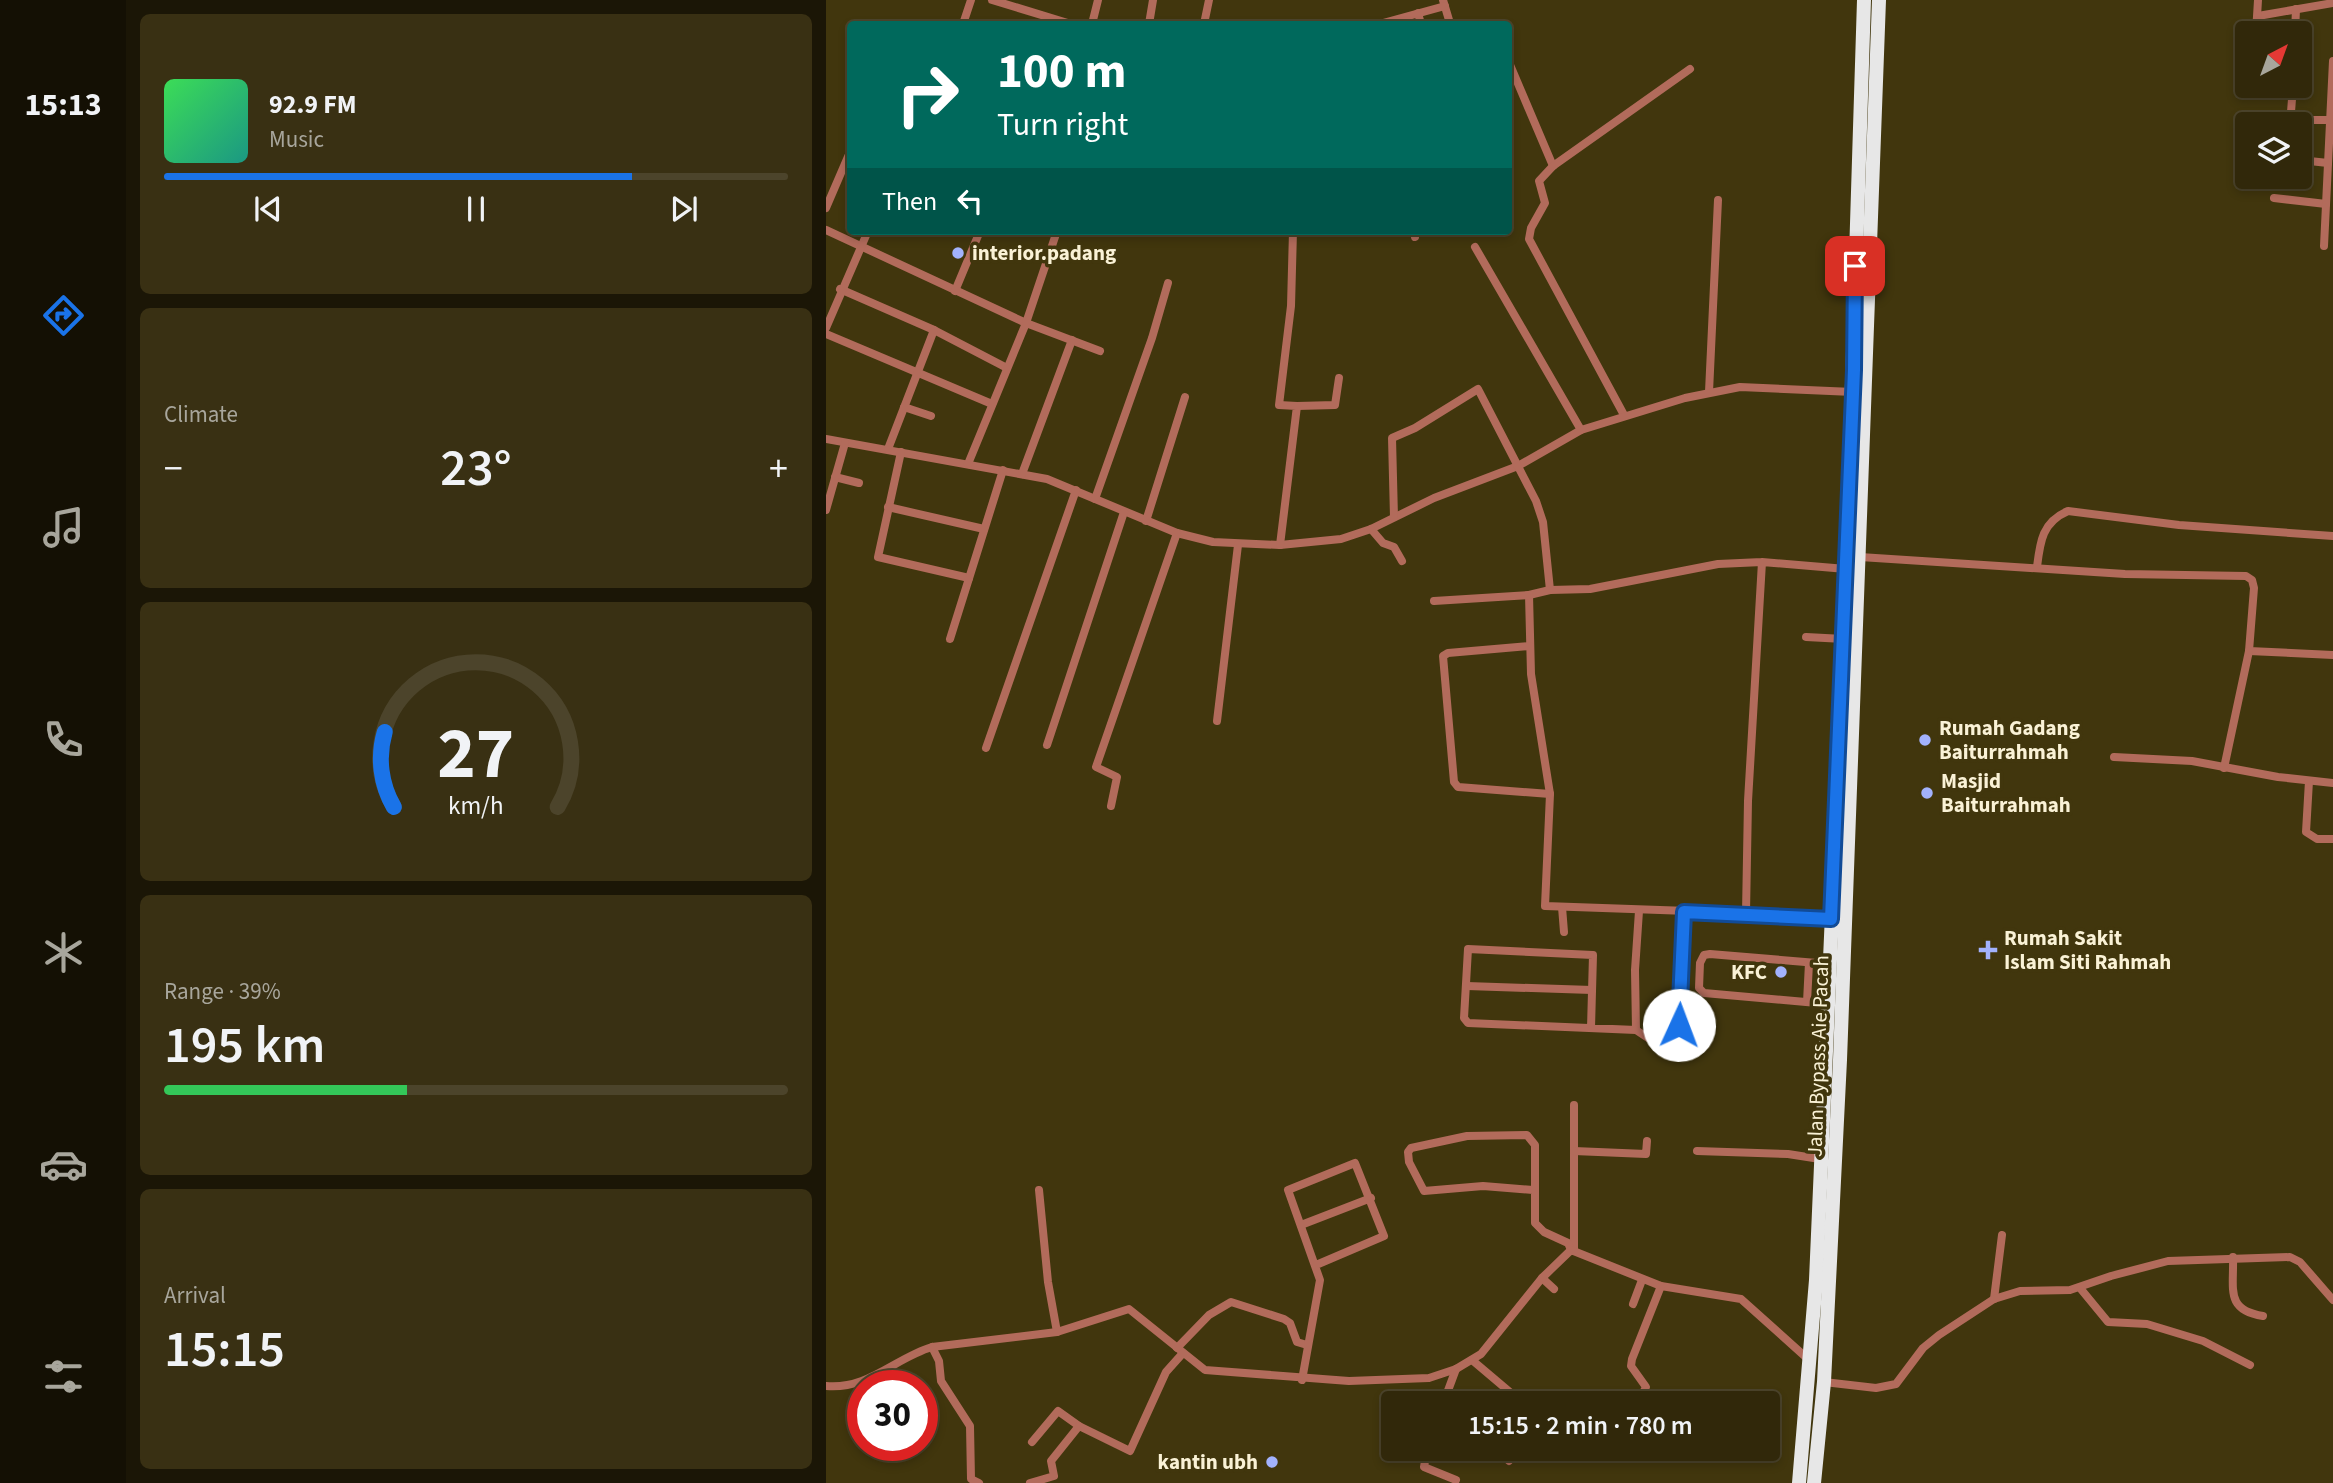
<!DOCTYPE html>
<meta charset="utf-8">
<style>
:root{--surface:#31280a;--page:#393013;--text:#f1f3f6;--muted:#a8a69c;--line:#4c442b;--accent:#1a73e8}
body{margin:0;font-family:"Source Sans 3",sans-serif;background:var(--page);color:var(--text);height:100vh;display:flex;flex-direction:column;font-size:26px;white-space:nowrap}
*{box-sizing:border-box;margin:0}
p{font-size:23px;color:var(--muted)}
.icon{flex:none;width:38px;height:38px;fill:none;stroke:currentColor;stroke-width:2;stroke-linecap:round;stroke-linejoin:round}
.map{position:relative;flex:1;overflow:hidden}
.sheet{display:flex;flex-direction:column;gap:14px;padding:14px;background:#1b1606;width:700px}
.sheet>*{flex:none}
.hud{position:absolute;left:21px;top:21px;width:665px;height:214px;border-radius:7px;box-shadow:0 4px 10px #0003,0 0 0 2px var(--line);background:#00695c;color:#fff;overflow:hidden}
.needle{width:46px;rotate:41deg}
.buttons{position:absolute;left:1409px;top:21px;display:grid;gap:14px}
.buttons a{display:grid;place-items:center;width:77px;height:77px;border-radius:7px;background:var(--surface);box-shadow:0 4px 10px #0003,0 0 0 2px var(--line);font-size:35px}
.speed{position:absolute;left:21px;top:1370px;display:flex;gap:14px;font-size:35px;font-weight:700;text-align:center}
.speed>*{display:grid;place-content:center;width:91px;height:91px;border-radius:50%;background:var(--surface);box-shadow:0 4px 10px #0003,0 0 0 2px var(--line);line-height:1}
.speed .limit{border:10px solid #d22;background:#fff;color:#111}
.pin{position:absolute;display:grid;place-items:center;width:60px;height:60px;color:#fff;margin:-30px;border-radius:14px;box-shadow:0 4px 10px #0006}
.me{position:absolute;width:77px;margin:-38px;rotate:2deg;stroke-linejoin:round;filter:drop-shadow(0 0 5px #0008)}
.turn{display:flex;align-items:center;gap:24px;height:147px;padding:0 35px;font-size:32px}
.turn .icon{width:91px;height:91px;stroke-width:2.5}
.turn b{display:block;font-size:49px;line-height:60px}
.then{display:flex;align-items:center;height:66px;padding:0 35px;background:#0003;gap:14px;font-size:26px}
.big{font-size:52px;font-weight:600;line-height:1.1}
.sheet .tile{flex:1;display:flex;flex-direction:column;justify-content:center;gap:10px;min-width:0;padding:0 24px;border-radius:10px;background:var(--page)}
.sheet .dial{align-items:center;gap:0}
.dial svg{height:182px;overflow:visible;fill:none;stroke:var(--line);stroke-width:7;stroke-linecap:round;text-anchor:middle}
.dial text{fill:var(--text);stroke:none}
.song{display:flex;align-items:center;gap:21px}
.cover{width:84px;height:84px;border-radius:10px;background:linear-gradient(135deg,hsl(130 70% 55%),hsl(170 70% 35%))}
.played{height:7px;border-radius:4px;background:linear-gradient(90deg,var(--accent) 75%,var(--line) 75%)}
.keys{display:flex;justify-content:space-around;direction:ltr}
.heat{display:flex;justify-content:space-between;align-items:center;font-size:38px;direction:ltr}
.charge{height:10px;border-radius:5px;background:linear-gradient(90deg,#34c759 39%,var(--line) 0)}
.trip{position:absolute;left:555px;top:1391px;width:399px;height:70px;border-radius:7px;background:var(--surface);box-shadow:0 4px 10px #0003,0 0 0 2px var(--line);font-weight:600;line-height:70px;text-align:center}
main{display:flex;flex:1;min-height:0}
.dock{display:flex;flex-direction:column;width:126px;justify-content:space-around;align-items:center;background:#141004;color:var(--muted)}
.dock .icon{width:49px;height:49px}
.dock .active{color:var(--accent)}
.dock b{font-size:32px;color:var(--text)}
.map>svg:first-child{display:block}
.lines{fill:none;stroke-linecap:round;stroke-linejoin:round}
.street{stroke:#b26b5b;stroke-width:8}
.highway{stroke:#e7e7e7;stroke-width:14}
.route-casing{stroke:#114b97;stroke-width:18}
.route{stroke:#1a73e8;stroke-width:12}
.poi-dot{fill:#a2b2fd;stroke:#41360d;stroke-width:2.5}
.labels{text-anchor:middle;stroke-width:7;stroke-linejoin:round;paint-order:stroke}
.poi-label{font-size:21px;font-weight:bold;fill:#faf2d6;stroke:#41360d;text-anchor:start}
.street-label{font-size:21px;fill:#faf2d6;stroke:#41360d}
</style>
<main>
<nav class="dock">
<b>15:13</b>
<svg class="icon active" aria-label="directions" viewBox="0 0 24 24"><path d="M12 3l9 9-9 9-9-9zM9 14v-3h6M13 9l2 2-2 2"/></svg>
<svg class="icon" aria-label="music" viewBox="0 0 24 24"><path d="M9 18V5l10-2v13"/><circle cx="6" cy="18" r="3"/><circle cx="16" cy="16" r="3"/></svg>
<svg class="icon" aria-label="phone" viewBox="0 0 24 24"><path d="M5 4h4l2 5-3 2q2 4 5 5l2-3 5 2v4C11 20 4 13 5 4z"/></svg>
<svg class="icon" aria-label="climate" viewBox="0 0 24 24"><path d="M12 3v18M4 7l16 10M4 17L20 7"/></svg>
<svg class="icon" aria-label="car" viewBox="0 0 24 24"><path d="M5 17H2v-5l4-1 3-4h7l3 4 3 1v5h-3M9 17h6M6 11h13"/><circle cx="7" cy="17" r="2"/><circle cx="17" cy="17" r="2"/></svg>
<svg class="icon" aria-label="filters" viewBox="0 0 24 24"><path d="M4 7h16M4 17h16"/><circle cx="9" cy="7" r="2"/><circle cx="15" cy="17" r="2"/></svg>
</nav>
<section class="sheet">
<div class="tile">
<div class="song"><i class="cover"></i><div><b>92.9 FM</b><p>Music</p></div></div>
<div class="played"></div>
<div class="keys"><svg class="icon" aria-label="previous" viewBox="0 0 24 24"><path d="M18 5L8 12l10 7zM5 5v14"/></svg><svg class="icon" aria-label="pause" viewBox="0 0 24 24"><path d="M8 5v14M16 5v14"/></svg><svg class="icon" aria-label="next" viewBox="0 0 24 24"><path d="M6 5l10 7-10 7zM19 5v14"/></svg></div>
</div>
<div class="tile"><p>Climate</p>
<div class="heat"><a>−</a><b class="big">23°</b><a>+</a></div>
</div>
<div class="tile dial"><svg viewBox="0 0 100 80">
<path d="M14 69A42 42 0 1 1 86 69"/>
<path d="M14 69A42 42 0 0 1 10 36" stroke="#1a73e8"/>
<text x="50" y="56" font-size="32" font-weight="700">27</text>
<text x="50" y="72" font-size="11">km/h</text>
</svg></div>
<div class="tile"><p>Range · 39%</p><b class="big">195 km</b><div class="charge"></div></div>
<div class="tile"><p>Arrival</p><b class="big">15:15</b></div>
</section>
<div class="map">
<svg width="1507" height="1483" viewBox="0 0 1507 1483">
<rect width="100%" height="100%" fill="#41360d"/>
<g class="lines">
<g class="street">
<path d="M166,0L245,24"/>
<path d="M617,0L623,20"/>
<path d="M592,13L595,24"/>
<path d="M1432,16L1507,3"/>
<path d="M557,23L619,6"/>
<path d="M137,24L145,0"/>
<path d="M266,24L272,0"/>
<path d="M323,24L327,0"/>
<path d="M378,24L383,0"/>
<path d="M1430,33L1432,0"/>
<path d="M1469,33L1470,9"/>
<path d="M682,60L727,166"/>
<path d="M1467,86L1465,112L1468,120H1507"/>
<path d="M1474,160L1502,163"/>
<path d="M1448,198L1500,204"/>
<path d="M0,208L24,152"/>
<path d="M0,230L200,323L274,351"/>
<path d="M588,231L589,237"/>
<path d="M1498,246L1507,61"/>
<path d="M649,247L755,430"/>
<path d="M14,289L108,330L181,368"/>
<path d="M129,291L154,231"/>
<path d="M0,328L42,231"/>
<path d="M0,334L166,404"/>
<path d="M883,392L892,200"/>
<path d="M471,406L509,405L513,378"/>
<path d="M78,407L105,416"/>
<path d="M798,415L703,239L705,228L719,203L713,181L727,166L864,69"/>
<path d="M0,439L221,479L351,533L387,542L454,545L515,539L545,529L608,498L692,466L755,430L859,398L914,387L1027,392"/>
<path d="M62,449L108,330"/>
<path d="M75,452L52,557L143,578"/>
<path d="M142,464L200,323L231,231"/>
<path d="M196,474L246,340"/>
<path d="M9,477L33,483"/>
<path d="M269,499L326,338L342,283"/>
<path d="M62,507L158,529"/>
<path d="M0,510L19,443"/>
<path d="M568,517L566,438L589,428L652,389L710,501L717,522L724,590"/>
<path d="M320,521L359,397"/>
<path d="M545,529L557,543L568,547L576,561"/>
<path d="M454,545L471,406L453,405L465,306L467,231"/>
<path d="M1034,557L1299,574L1420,576L1426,580L1428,588L1423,651L1507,655"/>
<path d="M936,562L922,801L920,913L719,906L724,794L705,674L703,595L724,590L764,589L892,564L936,562L1020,569"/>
<path d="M1211,567C1214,542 1216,522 1242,511L1353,525L1507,536"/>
<path d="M608,601L703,595"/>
<path d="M980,637L1018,639"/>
<path d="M124,639L177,470"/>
<path d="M704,646L622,653L617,656L628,782L632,787L724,794"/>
<path d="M391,721L412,545"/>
<path d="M221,745L298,512"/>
<path d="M160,748L250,490"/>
<path d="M1288,757L1366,761L1452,777L1507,783"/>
<path d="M1398,768L1423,651"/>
<path d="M1483,781L1480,832L1491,839H1507"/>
<path d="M285,806L291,777L270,767L351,533"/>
<path d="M736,907L738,932"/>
<path d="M920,913L1005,919"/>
<path d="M641,986L766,990"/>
<path d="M981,1002L983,963"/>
<path d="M1002,1004L878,993L873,988L874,963L878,955L884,954L1003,964"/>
<path d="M765,1028L767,955L642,949L638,1018L642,1023L810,1030L809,970L813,911"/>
<path d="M810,1030L822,1038L846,1033L852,1027L858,912"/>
<path d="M748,1105V1250"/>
<path d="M748,1151L820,1154L821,1141"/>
<path d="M871,1151L962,1154L994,1159"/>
<path d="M213,1190L222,1282L231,1332"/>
<path d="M707,1190L657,1186L598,1191L583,1162L582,1152L585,1148L641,1136L701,1135L709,1145V1223L718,1232L742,1243L745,1250"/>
<path d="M475,1225L545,1198"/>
<path d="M1407,1257C1408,1289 1399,1310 1437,1316"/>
<path d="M716,1278L728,1289"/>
<path d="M1254,1288L1282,1322L1321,1324L1377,1341L1424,1365"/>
<path d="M1168,1299L1176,1235"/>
<path d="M807,1304L816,1280"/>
<path d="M106,1347L113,1361L115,1381L144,1426L145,1479L153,1483"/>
<path d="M351,1348L383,1315L405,1302L458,1319L464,1323L471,1342L481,1345"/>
<path d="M646,1360L698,1404"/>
<path d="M476,1380L494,1280L462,1190L529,1163L558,1236L490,1265"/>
<path d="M998,1382L1050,1388L1070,1384L1097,1348L1113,1335L1168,1299L1194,1291L1244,1290L1285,1276L1342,1261L1464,1257L1474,1262L1507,1300"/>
<path d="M0,1386C42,1390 69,1358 106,1347L231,1332L303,1309L379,1370L523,1381L603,1378L630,1369L655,1354L716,1278L745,1250L835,1286L915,1299L983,1360"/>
<path d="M617,1404L630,1369"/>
<path d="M811,1404L820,1387L805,1366L806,1359L835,1286"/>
<path d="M206,1442L232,1411L253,1426"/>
<path d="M601,1449L598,1467L630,1480"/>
<path d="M671,1449L683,1461"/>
<path d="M719,1453L722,1449"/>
<path d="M204,1483L228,1476L225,1461L253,1426L304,1451L340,1372L357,1353"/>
</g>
<g class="highway">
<path d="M973,1483L990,1280L1018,639L1038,0"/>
<path d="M988,1483L998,1382L1014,1060L1053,0"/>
</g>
</g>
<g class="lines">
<g class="route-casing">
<path id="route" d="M853,1025L858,912L1005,919L1028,370L1029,266"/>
</g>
<use href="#route" class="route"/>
</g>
<g class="poi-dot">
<circle cx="132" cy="253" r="7"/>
<circle cx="1099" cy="740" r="7"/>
<circle cx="1101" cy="793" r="7"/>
<path d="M1158.5 939.5h7v7h7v7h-7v7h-7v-7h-7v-7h7z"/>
<circle cx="955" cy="972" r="7"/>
<circle cx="446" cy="1462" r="7"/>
</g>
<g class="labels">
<g class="poi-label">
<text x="146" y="260">interior.padang</text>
<text x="1113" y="735">Rumah Gadang<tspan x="1113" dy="24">Baiturrahmah</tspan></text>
<text x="1115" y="788">Masjid<tspan x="1115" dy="24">Baiturrahmah</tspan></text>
<text x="1178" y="945">Rumah Sakit<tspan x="1178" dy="24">Islam Siti Rahmah</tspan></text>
<text x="941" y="979" text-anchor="end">KFC</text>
<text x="432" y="1469" text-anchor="end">kantin ubh</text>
</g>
<g class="street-label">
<text transform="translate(992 1056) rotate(-88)" y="7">Jalan Bypass Aie Pacah</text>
</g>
</g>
</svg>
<div class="buttons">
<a><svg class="needle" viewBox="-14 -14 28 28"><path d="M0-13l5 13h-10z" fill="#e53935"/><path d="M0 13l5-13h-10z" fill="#a8a69c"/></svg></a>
<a><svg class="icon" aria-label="layers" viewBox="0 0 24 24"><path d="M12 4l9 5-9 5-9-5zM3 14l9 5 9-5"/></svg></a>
</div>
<div class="speed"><div class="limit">30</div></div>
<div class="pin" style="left:1029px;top:266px;background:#d93025"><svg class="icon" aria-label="arrive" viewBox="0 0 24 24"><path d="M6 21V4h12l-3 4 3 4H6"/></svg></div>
<svg class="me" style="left:853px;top:1025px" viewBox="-20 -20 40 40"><circle r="19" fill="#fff"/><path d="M0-13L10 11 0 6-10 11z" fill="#1a73e8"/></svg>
<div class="trip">15:15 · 2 min · 780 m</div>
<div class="hud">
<div class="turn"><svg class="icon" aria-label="right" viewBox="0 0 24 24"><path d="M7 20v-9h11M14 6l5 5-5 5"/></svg><div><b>100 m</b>Turn right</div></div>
<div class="then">Then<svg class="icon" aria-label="left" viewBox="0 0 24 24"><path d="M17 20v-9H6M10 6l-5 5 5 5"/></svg></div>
</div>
</div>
</main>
